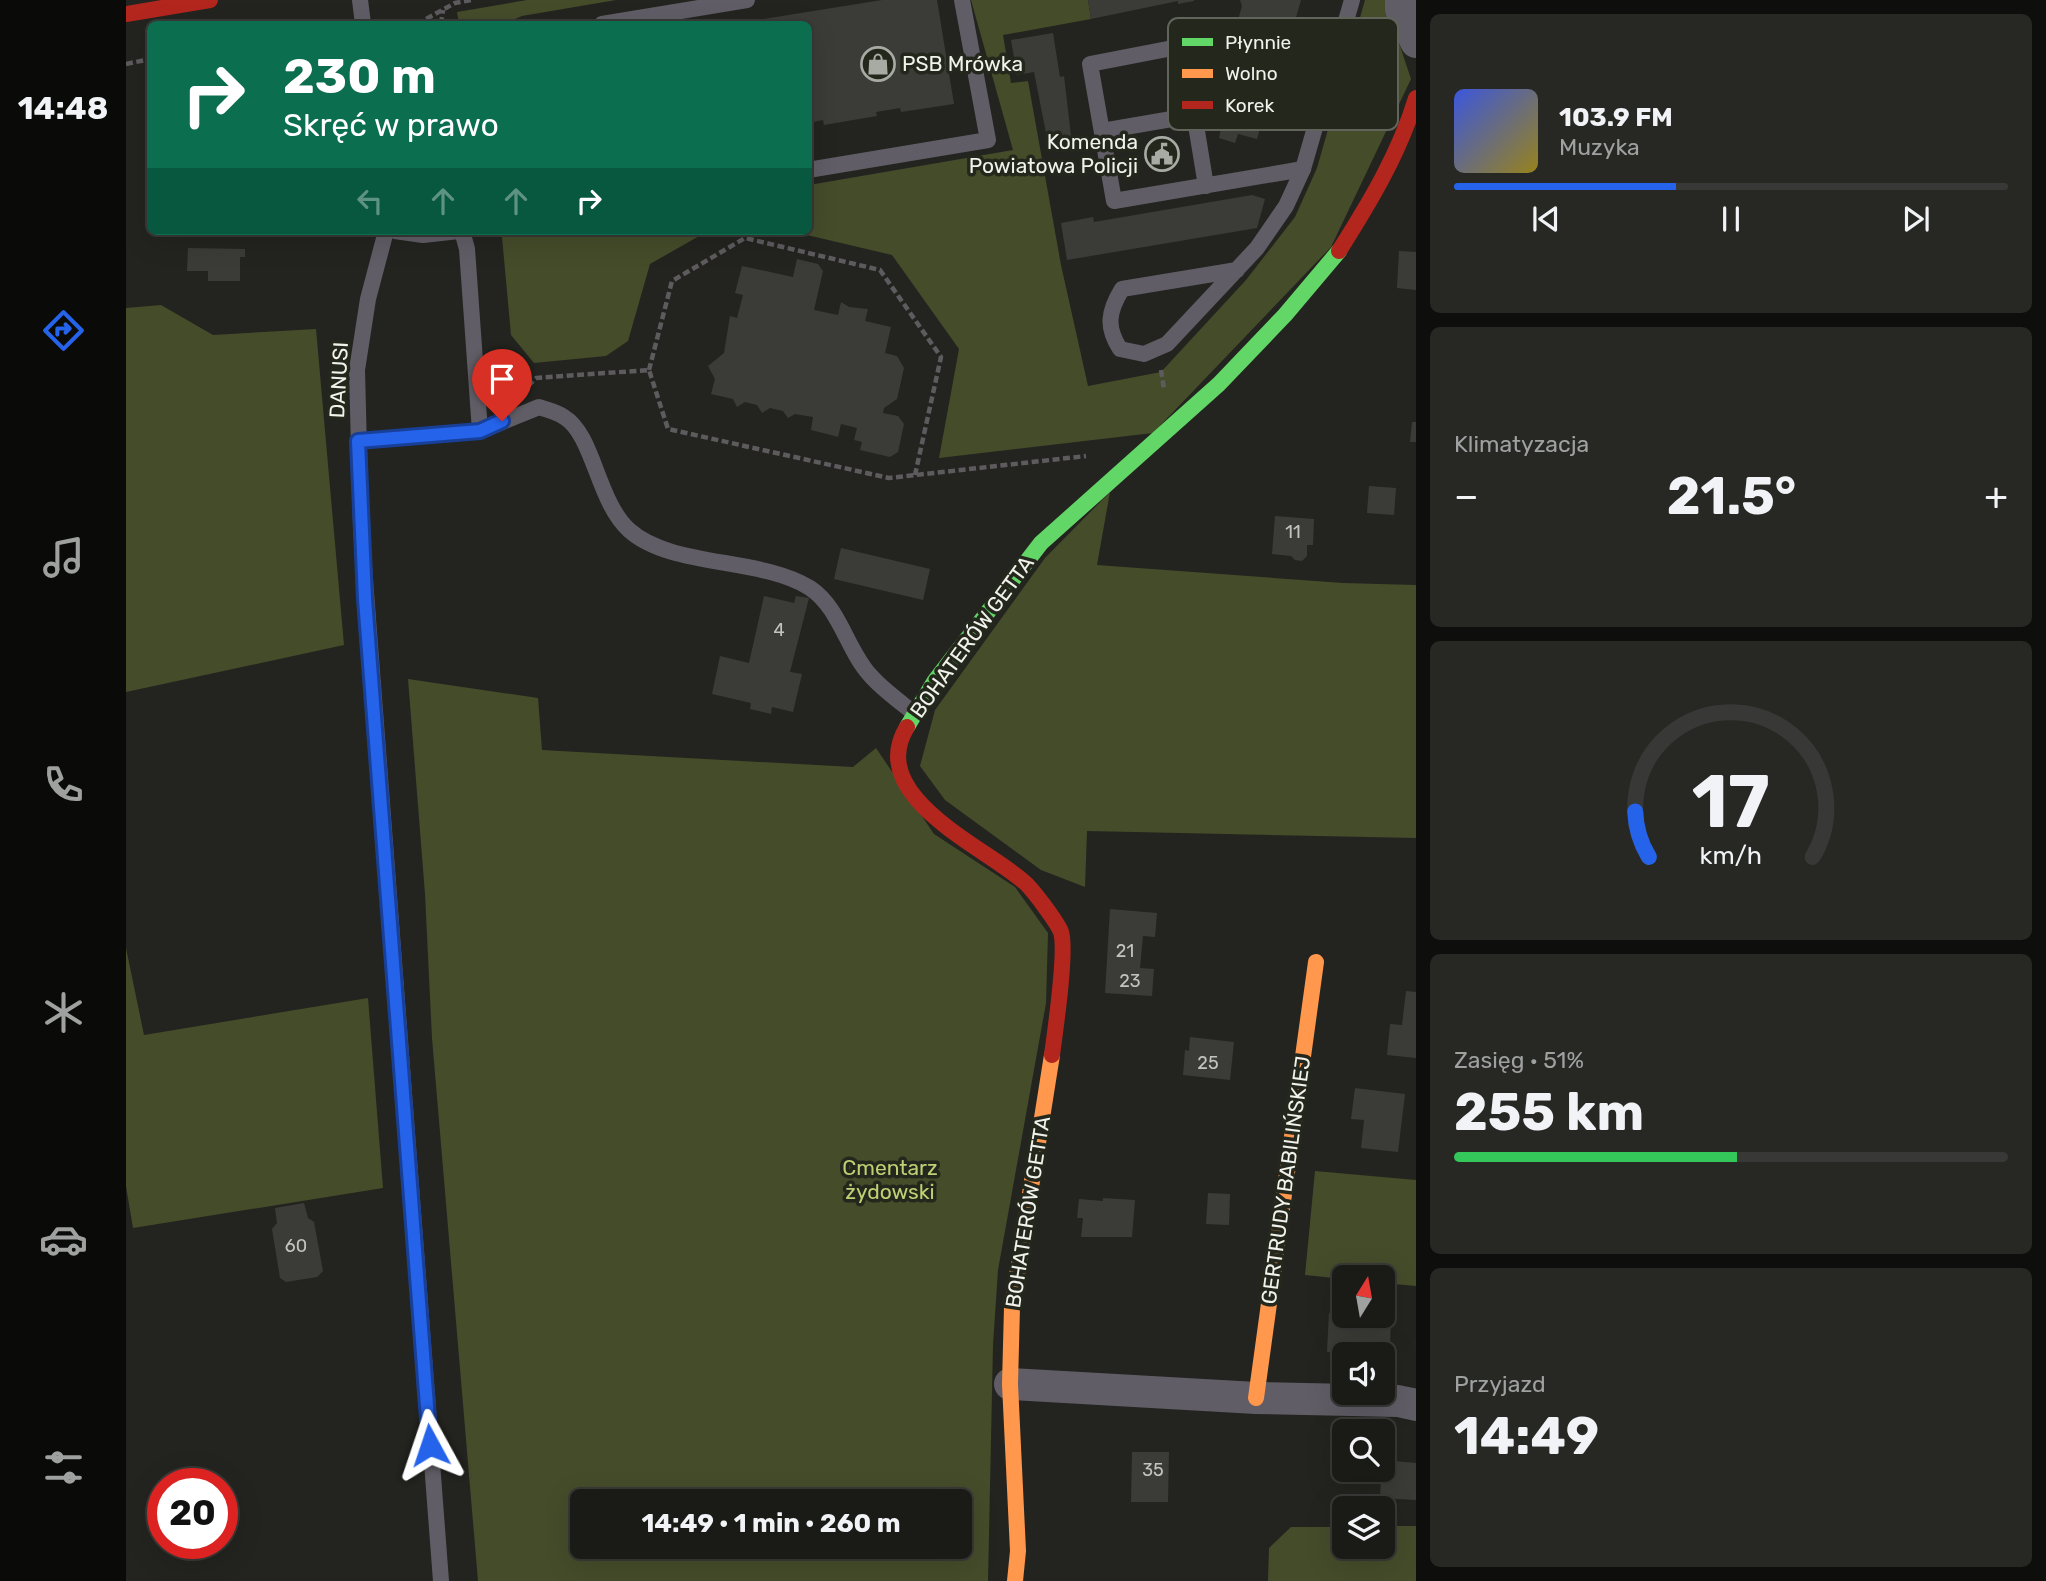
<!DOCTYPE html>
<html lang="pl">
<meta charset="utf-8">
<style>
:root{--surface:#1a1b17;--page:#272824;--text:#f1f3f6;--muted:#9fa1a1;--line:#383936;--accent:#2563eb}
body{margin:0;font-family:Rubik,sans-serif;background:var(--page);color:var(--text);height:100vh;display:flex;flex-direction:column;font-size:26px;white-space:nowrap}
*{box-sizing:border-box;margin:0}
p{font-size:23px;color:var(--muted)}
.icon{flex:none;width:38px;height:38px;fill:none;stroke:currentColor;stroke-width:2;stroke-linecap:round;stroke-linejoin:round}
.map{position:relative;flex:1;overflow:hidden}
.side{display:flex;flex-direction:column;gap:14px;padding:14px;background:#0e0f0d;width:630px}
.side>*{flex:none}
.guide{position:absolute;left:21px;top:21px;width:665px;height:214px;border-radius:10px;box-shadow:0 7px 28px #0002,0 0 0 2px var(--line);background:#0b6e4f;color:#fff;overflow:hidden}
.needle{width:46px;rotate:11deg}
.buttons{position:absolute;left:1206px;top:1265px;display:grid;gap:14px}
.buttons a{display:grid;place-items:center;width:63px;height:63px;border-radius:10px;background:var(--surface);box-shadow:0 7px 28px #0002,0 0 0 2px var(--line);font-size:35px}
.speed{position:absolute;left:21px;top:1468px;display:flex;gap:14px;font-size:35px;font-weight:700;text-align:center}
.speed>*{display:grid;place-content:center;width:91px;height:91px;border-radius:50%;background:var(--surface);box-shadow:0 7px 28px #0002,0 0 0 2px var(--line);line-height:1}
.speed .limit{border:10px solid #d22;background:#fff;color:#111}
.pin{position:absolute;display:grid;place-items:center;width:60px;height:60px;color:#fff;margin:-72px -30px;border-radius:50% 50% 50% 0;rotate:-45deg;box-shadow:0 0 7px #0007}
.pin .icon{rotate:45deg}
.me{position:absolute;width:77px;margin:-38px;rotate:355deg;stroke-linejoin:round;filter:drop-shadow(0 0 5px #0008)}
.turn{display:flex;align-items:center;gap:24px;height:147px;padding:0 21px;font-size:32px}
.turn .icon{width:91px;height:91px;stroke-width:2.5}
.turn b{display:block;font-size:49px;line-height:60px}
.lanes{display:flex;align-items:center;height:66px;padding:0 21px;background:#0003;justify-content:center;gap:35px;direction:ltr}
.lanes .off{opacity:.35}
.big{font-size:52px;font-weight:700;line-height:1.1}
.side .tile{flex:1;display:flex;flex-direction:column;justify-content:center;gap:10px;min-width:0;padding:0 24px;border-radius:10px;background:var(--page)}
.side .dial{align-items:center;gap:0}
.dial svg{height:182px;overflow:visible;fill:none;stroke:var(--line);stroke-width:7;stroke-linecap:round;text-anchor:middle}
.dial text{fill:var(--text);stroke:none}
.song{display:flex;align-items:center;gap:21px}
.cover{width:84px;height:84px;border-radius:10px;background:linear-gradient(135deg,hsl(230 70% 55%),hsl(50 70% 35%))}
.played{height:7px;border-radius:4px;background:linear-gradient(90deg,var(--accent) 40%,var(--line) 40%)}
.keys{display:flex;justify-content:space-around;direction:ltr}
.heat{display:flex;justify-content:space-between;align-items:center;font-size:38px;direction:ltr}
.charge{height:10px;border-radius:5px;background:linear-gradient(90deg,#34c759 51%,var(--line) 0)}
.trip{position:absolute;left:444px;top:1489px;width:402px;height:70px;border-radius:10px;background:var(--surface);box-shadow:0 7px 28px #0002,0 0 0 2px var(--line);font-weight:700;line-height:70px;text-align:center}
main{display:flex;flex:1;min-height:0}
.menu{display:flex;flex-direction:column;width:126px;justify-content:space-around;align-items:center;background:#0a0b09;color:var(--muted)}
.menu .icon{width:49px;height:49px}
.menu .current{color:var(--accent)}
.menu b{font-size:32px;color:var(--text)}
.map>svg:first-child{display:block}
.green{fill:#454c2a;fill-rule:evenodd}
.building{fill:#3b3c38}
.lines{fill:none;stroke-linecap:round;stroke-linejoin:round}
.path{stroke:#5e5b5f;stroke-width:4.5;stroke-dasharray:7 3.5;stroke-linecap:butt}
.lane{stroke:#615d66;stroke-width:16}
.street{stroke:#615d66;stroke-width:32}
.fast{stroke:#63d668;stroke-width:16}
.slow{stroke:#ff974d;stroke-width:16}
.jam{stroke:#b3261e;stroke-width:16}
.route-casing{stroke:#184099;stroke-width:18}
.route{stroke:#2563eb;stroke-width:12}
.labels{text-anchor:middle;stroke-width:7;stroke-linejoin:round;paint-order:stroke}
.number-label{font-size:18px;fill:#c3c4be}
.poi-label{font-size:21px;fill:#f0f2eb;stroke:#24271c;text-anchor:start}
.street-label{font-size:21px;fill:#f0f2eb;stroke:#24271c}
.park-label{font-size:21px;fill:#bed073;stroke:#24271c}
.key{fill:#24271c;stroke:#61645a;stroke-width:2}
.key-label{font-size:19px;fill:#f0f2eb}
</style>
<main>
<nav class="menu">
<b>14:48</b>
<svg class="icon current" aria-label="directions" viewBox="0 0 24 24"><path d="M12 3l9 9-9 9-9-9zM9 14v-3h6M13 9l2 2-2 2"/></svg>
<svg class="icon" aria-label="music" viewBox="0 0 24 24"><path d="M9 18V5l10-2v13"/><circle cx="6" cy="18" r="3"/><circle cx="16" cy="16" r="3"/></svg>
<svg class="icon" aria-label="phone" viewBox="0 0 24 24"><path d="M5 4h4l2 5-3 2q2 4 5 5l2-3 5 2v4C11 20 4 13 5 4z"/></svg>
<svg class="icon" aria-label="climate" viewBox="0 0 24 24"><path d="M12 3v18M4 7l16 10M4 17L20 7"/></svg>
<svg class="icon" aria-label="car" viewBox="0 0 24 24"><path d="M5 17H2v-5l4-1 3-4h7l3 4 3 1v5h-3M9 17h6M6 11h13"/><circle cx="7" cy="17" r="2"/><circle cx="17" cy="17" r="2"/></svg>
<svg class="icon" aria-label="filters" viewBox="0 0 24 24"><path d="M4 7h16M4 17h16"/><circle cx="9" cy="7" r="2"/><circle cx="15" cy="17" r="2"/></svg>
</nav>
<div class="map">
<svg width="1290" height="1581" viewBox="0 0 1290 1581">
<rect width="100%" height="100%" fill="#23241f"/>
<g class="green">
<path d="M401,0H490L396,16L377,24H333L331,12Z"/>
<path d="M845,0H962L965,19L877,35L885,83L902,81L935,265L962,386L1035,372L1120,280L1169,217L1191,168L1239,0H1262V10L1285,79L1205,247L1027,433L813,458L833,349L766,255L664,231H682L683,185L887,150Z"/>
<path d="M411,231H582L524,264L502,341L480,356L408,363L385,335L376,237Z"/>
<path d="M35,305L87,335L190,329L218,645L0,692V308Z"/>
<path d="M984,492L971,565L1217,583L1290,585V838L961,831L959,887L915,870L819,800L794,766L809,710L919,558Z"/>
<path d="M282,679L412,698L416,750L727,767L750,748L808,834L889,887L922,933L920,1003L872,1270L867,1345L862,1581H352L306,1038L299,894ZM457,1502H835V1547H457Z"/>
<path d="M0,948L18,1035L242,998L257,1188L7,1228L0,1186Z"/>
<path d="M1189,1171L1290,1180V1286L1257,1283L1256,1278L1218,1279L1179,1275Z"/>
<path d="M1257,1526H1290V1581H1142L1143,1548L1165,1527H1218V1547H1256Z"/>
</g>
<g class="building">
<path d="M756,0H811L828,104L775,112L774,108L750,112L751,116L698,125L697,120L682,123V24H606Z"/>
<path d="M962,0H1068V1L1052,4V1L965,19Z"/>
<path d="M1114,0H1175L1167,28L1163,27L1131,139L1112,134L1109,143L1093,138L1095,129L1082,126L1116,6Z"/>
<path d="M927,33L934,77L938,76L946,144L923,148L908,72L891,75L885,40Z"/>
<path d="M1126,195L1139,199L1131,228L941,260L935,223L967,217L968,222Z"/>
<path d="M62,248L119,249V257H114V281H82V271H61Z"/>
<path d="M1273,251L1290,252V290L1271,288Z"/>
<path d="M671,259L692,264L697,271L688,310L712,315L715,302L723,307L742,309L739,321L765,327L759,353L771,356L778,368L771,399L758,408L757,413L772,416L778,424L772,452L764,457L734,450L736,442L728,440L731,428L715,424L712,437L705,435L685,430L687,417L669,414L662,418L657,411L644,408L636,413L631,405L619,402L611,407L607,399L585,394L589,379L582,366L598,353L604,316L611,318L617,295L609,293L616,266L667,277Z"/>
<path d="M1286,422H1290V442H1284Z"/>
<path d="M1243,486L1270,488L1268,515L1241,513Z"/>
<path d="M1149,516L1188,519L1187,545H1181V556L1176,561L1169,560L1165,556L1146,554Z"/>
<path d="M715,548L804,569L797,600L708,579Z"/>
<path d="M638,596L668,603L670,596L683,598L664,672L676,674L667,712L646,707L645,714L624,709L625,703L586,694L594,656L623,663Z"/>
<path d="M984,909L1031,913L1029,937L1017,936L1014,968L1028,969L1026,996L979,993Z"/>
<path d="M1280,991L1290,992V1058L1261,1055L1264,1024L1276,1025Z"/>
<path d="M1064,1037L1108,1042L1104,1080L1057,1075L1059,1050L1063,1051Z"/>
<path d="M1229,1088L1279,1094L1272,1152L1235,1148L1238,1120L1225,1119Z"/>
<path d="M1082,1193L1104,1194L1103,1225L1080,1224Z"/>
<path d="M977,1198L1009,1200L1006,1237H955L957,1218H951L953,1199L977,1201Z"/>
<path d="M178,1203L182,1218L188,1222L197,1271L191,1277L160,1282L154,1278L146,1229L151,1223L149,1208Z"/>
<path d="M1203,1313L1265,1316L1264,1350L1221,1349L1220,1353L1201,1352Z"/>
<path d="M1006,1452H1043L1042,1502H1005Z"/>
<path d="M1256,1460L1290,1463V1500L1254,1498Z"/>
</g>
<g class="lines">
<g class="path">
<path d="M291,24L329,3L345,0"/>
<path d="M315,24L317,10"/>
<path d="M0,64L24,59"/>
<path d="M523,370L546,281L619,238L754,270L815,357L789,475"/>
<path d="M1035,370L1038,389"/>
<path d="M402,386L410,378L523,370L542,429L763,478L960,456"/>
</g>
<g class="lane">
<path d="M234,0L237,24"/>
<path d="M476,24L621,0"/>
<path d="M976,131L1069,115"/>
<path d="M682,170L862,140L836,0"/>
<path d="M1080,186L1057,46L964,64L988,201L1177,169"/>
<path d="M260,231L242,299L231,370L235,527L315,1581"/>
<path d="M269,231L297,235L333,231"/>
<path d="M336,231L341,249L354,431"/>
<path d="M1111,270L996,289C982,312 980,327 994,349L1018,354L1041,344L1131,248L1160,206L1177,169L1226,0"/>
<path d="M232,441L354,431L413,407C421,410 431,412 438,417C468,435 471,501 503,530C545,568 635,557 684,588C714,608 721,650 744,675C756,689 773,701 788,713"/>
</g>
<g class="street">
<path d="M1275,0V9L1290,42"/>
<path d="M884,1384L1130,1398L1272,1401L1290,1405"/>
</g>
<path class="fast" d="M781,727L808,682L915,543L1093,384L1159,315L1213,251"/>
<g class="slow">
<path d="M1130,1398L1190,962"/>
<path d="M889,1581L892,1551L884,1384L886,1307L926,1055"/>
</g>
<g class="jam">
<path d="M0,14L84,0"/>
<path d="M1213,251C1244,202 1273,154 1290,98"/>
<path d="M781,727C739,796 857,846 897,881C906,888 931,922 935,932C941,951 929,1032 926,1055"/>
</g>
</g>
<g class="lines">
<g class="route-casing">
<path id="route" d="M304,1445L239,599L232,441L354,431L376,421"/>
</g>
<use href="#route" class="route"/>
</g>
<defs>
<g id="shop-ring" transform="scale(1.75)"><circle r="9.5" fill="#24271c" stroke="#a8aaa4" stroke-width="1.5"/><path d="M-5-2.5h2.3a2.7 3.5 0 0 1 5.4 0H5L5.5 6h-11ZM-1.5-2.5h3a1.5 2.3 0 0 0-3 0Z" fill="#a8aaa4"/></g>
<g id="civic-ring" transform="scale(1.75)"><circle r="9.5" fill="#24271c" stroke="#a8aaa4" stroke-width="1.5"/><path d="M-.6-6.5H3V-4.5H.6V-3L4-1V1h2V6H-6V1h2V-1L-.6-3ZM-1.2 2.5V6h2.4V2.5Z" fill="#a8aaa4"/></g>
</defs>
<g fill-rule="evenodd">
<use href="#shop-ring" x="752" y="64"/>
<use href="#civic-ring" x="1036" y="154"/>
</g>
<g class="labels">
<g class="number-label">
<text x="1167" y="538">11</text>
<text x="653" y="636">4</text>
<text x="999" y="957">21</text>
<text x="1004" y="987">23</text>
<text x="1082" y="1069">25</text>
<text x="170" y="1252">60</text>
<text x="1027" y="1476">35</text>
</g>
<g class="poi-label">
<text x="776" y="71">PSB Mrówka</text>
<text x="1012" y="149" text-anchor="end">Komenda<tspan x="1012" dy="24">Powiatowa Policji</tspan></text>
</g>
<g class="street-label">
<text transform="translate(213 380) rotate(-87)" y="7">DANUSI</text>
<text transform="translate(846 637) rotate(-54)" y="7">BOHATERÓW GETTA</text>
<text transform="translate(1160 1180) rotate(-82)" y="7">GERTRUDY BABILIŃSKIEJ</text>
<text transform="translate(902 1212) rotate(-81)" y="7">BOHATERÓW GETTA</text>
</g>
<g class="park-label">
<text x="764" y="1175">Cmentarz<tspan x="764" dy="24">żydowski</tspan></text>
</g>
</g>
<rect x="1042" y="18" width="230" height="112" rx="10" class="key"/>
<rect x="1056" y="38" width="31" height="8" fill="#63d668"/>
<rect x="1056" y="69" width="31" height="9" fill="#ff974d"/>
<rect x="1056" y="101" width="31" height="8" fill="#b3261e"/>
<g class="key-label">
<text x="1099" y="49">Płynnie</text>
<text x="1099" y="80">Wolno</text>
<text x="1099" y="112">Korek</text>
</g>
</svg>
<div class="buttons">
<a><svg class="needle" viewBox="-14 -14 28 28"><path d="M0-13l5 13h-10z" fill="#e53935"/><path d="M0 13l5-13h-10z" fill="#9fa1a1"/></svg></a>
<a><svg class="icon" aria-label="sound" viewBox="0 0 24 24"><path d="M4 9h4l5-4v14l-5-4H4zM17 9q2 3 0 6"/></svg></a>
<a><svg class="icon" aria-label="search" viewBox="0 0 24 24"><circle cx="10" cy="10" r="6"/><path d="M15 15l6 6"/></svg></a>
<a><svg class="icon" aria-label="layers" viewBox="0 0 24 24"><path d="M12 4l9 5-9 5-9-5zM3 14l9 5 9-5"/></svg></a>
</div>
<div class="speed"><div class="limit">20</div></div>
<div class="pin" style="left:376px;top:421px;background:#d93025"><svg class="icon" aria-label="arrive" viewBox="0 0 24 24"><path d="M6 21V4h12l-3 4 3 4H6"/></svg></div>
<svg class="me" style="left:304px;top:1445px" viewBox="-20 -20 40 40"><path d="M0-17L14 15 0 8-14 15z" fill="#2563eb" stroke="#fff" stroke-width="4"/></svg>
<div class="trip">14:49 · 1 min · 260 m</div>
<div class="guide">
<div class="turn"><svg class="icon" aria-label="right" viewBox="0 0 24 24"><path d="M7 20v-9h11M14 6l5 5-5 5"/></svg><div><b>230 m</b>Skręć w prawo</div></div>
<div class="lanes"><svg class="icon off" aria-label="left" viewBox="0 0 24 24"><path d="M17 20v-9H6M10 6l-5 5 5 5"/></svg><svg class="icon off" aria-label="ahead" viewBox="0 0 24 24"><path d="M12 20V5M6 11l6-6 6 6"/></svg><svg class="icon off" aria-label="ahead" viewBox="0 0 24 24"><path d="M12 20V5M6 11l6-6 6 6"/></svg><svg class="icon" aria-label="right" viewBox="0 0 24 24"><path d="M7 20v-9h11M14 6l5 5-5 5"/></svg></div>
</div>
</div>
<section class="side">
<div class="tile">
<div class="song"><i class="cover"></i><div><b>103.9 FM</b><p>Muzyka</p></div></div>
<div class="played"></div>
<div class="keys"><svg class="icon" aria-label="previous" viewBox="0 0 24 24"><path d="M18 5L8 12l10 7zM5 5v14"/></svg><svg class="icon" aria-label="pause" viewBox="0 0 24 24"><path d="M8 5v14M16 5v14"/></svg><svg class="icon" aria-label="next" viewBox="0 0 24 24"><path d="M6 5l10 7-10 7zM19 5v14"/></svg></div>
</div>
<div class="tile"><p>Klimatyzacja</p>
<div class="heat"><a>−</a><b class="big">21.5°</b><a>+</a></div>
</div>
<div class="tile dial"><svg viewBox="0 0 100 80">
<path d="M14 69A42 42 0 1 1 86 69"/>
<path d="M14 69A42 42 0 0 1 8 49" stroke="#2563eb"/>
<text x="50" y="56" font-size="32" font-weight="700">17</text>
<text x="50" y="72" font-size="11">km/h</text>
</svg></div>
<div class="tile"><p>Zasięg · 51%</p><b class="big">255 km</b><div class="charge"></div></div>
<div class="tile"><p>Przyjazd</p><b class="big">14:49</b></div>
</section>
</main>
